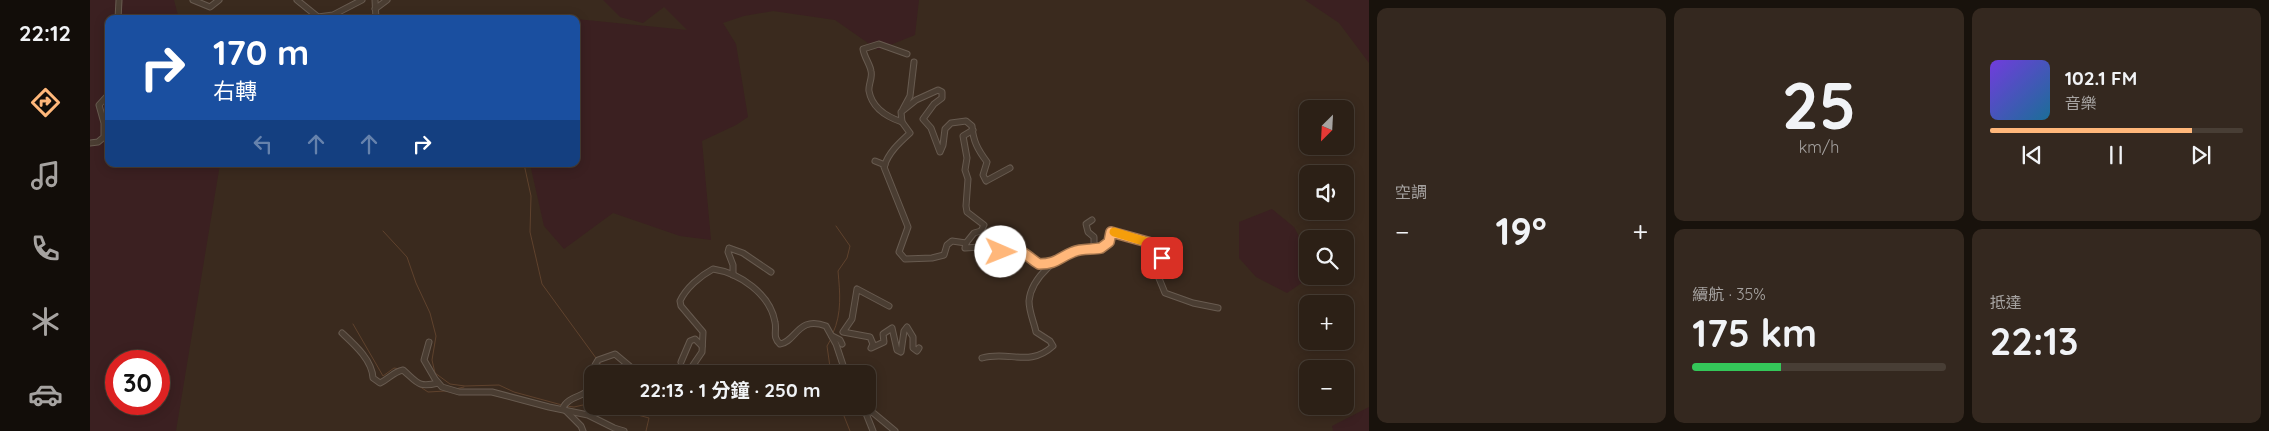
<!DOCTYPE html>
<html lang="zh-TW">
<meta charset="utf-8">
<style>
:root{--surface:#2c2016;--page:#34281f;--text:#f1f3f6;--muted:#a6a3a1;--line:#483e35;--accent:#ffb77a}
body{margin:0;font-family:Quicksand,"Noto Sans TC",sans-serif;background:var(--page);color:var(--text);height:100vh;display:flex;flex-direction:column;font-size:19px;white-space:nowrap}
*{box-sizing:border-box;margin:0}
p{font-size:16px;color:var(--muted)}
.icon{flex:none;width:28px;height:28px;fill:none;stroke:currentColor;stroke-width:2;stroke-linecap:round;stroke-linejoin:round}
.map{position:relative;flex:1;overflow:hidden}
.sheet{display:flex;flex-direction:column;gap:8px;padding:8px;background:#18120c;width:900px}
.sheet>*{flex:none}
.hud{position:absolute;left:15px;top:15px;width:475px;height:152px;border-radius:10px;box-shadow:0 2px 12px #0003,0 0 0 1px var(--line);background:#1a4fa0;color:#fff;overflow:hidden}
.needle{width:32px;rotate:204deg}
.tools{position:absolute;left:1209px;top:100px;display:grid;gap:10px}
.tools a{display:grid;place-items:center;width:55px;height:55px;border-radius:10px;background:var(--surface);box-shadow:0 2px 12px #0003,0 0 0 1px var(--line);font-size:25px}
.speed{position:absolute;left:15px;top:350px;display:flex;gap:10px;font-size:25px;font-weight:700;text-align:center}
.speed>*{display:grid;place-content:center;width:65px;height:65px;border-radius:50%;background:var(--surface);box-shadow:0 2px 12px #0003,0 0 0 1px var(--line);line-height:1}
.speed .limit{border:8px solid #d22;background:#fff;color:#111}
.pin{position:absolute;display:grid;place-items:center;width:42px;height:42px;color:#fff;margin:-21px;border-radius:10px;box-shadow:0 2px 8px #0006}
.me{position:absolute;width:55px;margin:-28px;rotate:91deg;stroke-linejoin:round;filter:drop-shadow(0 0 4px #0008)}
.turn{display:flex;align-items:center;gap:18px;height:105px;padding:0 25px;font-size:22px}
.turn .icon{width:65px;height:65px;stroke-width:2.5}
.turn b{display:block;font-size:35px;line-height:42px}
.lanes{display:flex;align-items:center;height:48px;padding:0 25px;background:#0003;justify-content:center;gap:25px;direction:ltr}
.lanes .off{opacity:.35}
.big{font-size:38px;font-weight:700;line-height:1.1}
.sheet .card{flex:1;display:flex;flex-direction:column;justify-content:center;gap:8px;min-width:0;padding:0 18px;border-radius:10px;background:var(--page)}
.sheet .dial{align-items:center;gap:0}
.dial b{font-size:65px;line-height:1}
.song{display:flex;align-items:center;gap:15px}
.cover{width:60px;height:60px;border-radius:8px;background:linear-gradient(135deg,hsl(260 70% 55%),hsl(200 70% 35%))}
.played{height:5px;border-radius:2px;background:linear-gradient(90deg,var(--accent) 80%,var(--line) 80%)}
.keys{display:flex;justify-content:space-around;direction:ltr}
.heat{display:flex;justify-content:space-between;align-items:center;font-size:28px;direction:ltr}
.charge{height:8px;border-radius:4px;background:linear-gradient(90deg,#34c759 35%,var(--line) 0)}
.sheet .tiles{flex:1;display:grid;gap:8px;grid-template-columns:repeat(3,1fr)}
.card:first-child{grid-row:span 2}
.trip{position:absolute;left:494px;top:365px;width:292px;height:50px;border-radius:10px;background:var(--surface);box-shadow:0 2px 12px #0003,0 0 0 1px var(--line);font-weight:700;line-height:50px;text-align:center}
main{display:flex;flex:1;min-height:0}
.tab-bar{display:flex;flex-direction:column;width:90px;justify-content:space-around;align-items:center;background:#120d09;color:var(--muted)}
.tab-bar .icon{width:35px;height:35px}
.tab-bar .active{color:var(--accent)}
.tab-bar b{font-size:22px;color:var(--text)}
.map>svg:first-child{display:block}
.green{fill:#3b2021;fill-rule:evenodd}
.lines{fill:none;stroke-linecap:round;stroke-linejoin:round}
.stream{stroke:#5f422d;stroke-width:1}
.minor-casing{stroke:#685b50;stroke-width:7}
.minor{stroke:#4a3d32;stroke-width:5}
.route-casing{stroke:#a6774f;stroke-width:12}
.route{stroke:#ffb77a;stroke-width:9}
.slow{stroke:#f59e0b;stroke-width:9}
</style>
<main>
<nav class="tab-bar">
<b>22:12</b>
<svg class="icon active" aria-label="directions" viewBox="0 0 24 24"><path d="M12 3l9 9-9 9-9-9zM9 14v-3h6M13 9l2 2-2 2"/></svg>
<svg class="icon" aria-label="music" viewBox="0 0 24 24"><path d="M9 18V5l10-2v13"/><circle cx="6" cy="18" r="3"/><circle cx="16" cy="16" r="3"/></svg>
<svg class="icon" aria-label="phone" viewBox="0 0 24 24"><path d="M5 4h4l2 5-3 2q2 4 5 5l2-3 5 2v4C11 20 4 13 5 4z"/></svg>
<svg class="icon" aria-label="climate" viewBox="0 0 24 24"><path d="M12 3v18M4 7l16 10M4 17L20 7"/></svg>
<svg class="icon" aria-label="car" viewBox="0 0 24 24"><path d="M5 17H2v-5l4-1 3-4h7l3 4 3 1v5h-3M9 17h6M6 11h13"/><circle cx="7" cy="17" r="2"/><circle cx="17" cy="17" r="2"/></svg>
</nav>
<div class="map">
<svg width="1279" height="431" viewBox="0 0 1279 431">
<rect width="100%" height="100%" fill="#3a2a1e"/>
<g class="green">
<path d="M0,0H84L89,19H19V164H130L86,431H0ZM26,361H69V404H26Z"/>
<path d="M513,0H829L825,35L788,50L745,20L683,11L654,16L633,23L646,44L658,117L646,125L612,141L621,240L590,236L523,213L474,249L454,226L440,164H486V19L597,30L574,7L553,23L530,17Z"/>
<path d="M1215,0H1279V63L1249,23Z"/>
<path d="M1182,209L1204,227L1214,246L1217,248L1218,276H1222L1197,293L1166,277L1149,258V222Z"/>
<path d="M1279,407V431H1243L1242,426Z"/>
</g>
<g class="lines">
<g class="stream">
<path d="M434,164L441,196L440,232L452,284L506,358"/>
<path d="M293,231L317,257L326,283L340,313L346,336L342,360L345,373L360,384L375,386L409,385L424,392L472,405"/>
<path d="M263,324L293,376L304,368L310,369"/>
<path d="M743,333C752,313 750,293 748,271L757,258L760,246L746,226"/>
<path d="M741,339L737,346L741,374"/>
<path d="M510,363L515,374"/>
<path d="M326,384L338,392L356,391"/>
<path d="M365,389L374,387"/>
<path d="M476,406L484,407L502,403"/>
<path d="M523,406L533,411L559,418L556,431"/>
<path d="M750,406L760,431"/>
</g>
<g class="minor-casing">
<g id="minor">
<path d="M103,0L120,7L129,0"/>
<path d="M207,0L228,17L243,15L272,0"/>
<path d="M285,0L286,19"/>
<path d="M285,9L297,0"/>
<path d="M28,19L29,0"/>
<path d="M813,109L820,96L824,62"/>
<path d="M812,122C797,117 782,108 779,91C778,85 783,77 781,71C780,64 774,57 773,49L789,44L817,54"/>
<path d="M883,130L873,136L877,158L875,170L878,179L876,206L877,212L894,225L891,231L884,233L876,243L862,241L857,245L854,255L842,258L815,259L809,252L818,227L794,167C798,153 809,143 820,133L812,122L811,112L826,100L848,90L852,92V98L844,104L833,119L841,128L850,152L853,145L855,129L861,123L876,121L882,126C883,141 888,150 897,162L893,175L896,181L920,168"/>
<path d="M0,143L8,142L14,137V123L9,105L19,94"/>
<path d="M785,161L795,165"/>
<path d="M1002,220L996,224L998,232L1004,237V244L1011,248"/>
<path d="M876,243L875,248L890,247L899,251L911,252L925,249L938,254L949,264H962"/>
<path d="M643,275V265L638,252L639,248L653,253L681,272"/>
<path d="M799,306L767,289L762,319L753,332L780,337L783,344L781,348L794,342L793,334L802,328L807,350L811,352L814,331L817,327L823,337V348L827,351L829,348"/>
<path d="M252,333C265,345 282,360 283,378L290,383C299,379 303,372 313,370C328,383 328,388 348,383"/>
<path d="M742,336L750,340L752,344"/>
<path d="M339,342L334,360L345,379L352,387L369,392H402L459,407L498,415L524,428L534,431"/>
<path d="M892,358C919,350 939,368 963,346L960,341L946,332C944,322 939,312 939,301C941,278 969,253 992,249C998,248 1005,250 1011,248L1019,242L1021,231L1061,243L1072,258L1066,264V271L1075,293L1103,303L1128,308"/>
<path d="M591,362L600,341L605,339L612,346"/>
<path d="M507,374L505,365L508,360L525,354L549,374"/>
<path d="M597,374L612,352L613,332L591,306L590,301C596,288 610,276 623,269C650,273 680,294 685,322C687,331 682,337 690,344C706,342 708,315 736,326L746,344L756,374"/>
<path d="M773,406L783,431"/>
<path d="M775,406L805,431"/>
<path d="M493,431L491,426L473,408C478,396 495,397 502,387"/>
</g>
</g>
<use href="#minor" class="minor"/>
</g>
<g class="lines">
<g class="route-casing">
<path id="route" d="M911,252C933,246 933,254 949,264C967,264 968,258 983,252C992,248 1002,250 1011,248L1019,242L1021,232L1061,243L1072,258"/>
</g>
<use href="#route" class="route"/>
<path class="slow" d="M1024,232L1060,243"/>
</g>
</svg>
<div class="tools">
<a><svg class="needle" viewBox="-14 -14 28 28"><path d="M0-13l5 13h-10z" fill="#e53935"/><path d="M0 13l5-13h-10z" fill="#a6a3a1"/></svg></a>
<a><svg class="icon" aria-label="sound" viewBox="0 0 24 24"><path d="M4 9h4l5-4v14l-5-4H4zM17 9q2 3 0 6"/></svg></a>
<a><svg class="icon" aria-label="search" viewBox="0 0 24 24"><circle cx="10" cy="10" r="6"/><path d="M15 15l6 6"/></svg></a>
<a>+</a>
<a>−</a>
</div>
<div class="speed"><div class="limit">30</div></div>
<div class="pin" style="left:1072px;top:258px;background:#d93025"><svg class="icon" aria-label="arrive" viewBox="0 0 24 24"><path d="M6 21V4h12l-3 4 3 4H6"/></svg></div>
<svg class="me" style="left:911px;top:252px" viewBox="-20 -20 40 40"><circle r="19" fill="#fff"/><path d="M0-13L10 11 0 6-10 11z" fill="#ffb77a"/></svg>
<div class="trip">22:13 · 1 分鐘 · 250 m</div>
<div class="hud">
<div class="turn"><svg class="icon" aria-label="right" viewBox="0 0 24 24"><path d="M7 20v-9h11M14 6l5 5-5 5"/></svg><div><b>170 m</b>右轉</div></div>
<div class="lanes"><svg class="icon off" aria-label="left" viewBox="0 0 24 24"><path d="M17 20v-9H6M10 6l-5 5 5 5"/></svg><svg class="icon off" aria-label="ahead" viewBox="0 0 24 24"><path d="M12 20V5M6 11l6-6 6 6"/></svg><svg class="icon off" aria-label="ahead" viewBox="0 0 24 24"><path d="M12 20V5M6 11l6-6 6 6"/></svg><svg class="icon" aria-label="right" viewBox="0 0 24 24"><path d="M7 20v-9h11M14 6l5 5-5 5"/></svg></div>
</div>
</div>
<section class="sheet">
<div class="tiles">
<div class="card"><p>空調</p>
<div class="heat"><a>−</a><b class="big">19°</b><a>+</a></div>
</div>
<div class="card dial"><b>25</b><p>km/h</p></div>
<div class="card">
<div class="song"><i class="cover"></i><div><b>102.1 FM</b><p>音樂</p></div></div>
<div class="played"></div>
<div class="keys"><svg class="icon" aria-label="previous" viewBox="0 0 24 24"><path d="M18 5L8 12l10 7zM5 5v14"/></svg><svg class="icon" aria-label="pause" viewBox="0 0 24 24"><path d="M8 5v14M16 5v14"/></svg><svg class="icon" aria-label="next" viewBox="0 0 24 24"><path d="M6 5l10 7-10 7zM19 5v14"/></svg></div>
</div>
<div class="card"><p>續航 · 35%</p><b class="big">175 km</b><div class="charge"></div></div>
<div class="card"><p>抵達</p><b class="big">22:13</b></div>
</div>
</section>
</main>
